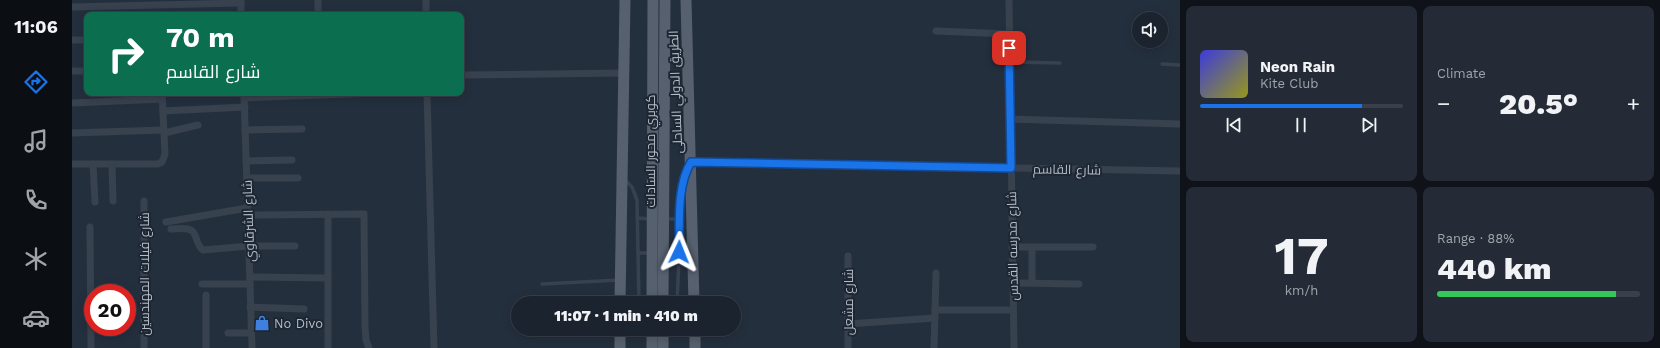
<!DOCTYPE html>
<meta charset="utf-8">
<style>
:root{--surface:#1b232e;--page:#242b36;--text:#f1f3f6;--muted:#a0a4aa;--line:#39404a;--accent:#1a73e8}
body{margin:0;font-family:"Work Sans",Cairo,sans-serif;background:var(--page);color:var(--text);height:100vh;display:flex;flex-direction:column;font-size:15px;white-space:nowrap}
*{box-sizing:border-box;margin:0}
p{font-size:13px;color:var(--muted)}
.icon{flex:none;width:22px;height:22px;fill:none;stroke:currentColor;stroke-width:2;stroke-linecap:round;stroke-linejoin:round}
.map{position:relative;flex:1;overflow:hidden}
.drawer{display:flex;flex-direction:column;gap:6px;padding:6px;background:#0f1319;width:480px}
.drawer>*{flex:none}
.top-card{position:absolute;left:12px;top:12px;width:380px;height:84px;border-radius:8px;box-shadow:0 2px 10px #0003,0 0 0 1px var(--line);background:#0b6e4f;color:#fff;overflow:hidden}
.tools{position:absolute;left:1060px;top:12px;display:grid;gap:8px}
.tools a{display:grid;place-items:center;width:36px;height:36px;border-radius:50%;background:var(--surface);box-shadow:0 2px 10px #0003,0 0 0 1px var(--line);font-size:20px}
.speed{position:absolute;left:12px;top:284px;display:flex;gap:8px;font-size:20px;font-weight:700;text-align:center}
.speed>*{display:grid;place-content:center;width:52px;height:52px;border-radius:50%;background:var(--surface);box-shadow:0 2px 10px #0003,0 0 0 1px var(--line);line-height:1}
.speed .limit{border:6px solid #d22;background:#fff;color:#111}
.pin{position:absolute;display:grid;place-items:center;width:34px;height:34px;color:#fff;margin:-17px;border-radius:8px;box-shadow:0 2px 6px #0006}
.me{position:absolute;width:44px;margin:-22px;rotate:2deg;stroke-linejoin:round;filter:drop-shadow(0 0 3px #0008)}
.turn{display:flex;align-items:center;gap:14px;height:84px;padding:0 16px;font-size:18px}
.turn .icon{width:52px;height:52px;stroke-width:2.5}
.turn b{display:block;font-size:28px;line-height:34px}
.big{font-size:30px;font-weight:800;line-height:1.1}
.drawer .card{flex:1;display:flex;flex-direction:column;justify-content:center;gap:6px;min-width:0;padding:0 14px;border-radius:8px;background:var(--page)}
.drawer .dial{align-items:center;gap:0}
.dial b{font-size:52px;line-height:1}
.song{display:flex;align-items:center;gap:12px}
.cover{width:48px;height:48px;border-radius:6px;background:linear-gradient(135deg,hsl(240 70% 55%),hsl(60 70% 35%))}
.played{height:4px;border-radius:2px;background:linear-gradient(90deg,var(--accent) 80%,var(--line) 80%)}
.keys{display:flex;justify-content:space-around;direction:ltr}
.heat{display:flex;justify-content:space-between;align-items:center;font-size:22px;direction:ltr}
.charge{height:6px;border-radius:3px;background:linear-gradient(90deg,#34c759 88%,var(--line) 0)}
.drawer .tiles{flex:1;display:grid;gap:6px;grid-template-columns:repeat(2,1fr)}
.trip{position:absolute;left:439px;top:296px;width:230px;height:40px;border-radius:20px;background:var(--surface);box-shadow:0 2px 10px #0003,0 0 0 1px var(--line);font-weight:800;line-height:40px;text-align:center}
main{display:flex;flex:1;min-height:0}
.dock{display:flex;flex-direction:column;width:72px;justify-content:space-around;align-items:center;background:#0b0e12;color:var(--muted)}
.dock .icon{width:28px;height:28px}
.dock .active{color:var(--accent)}
.dock b{font-size:18px;color:var(--text)}
.map>svg:first-child{display:block}
.lines{fill:none;stroke-linecap:round;stroke-linejoin:round}
.service{stroke:#38414e;stroke-width:3.5}
.minor{stroke:#38414e;stroke-width:7}
.primary{stroke:#56606e;stroke-width:11}
.route-casing{stroke:#114b97;stroke-width:10}
.route{stroke:#1a73e8;stroke-width:7}
.labels{text-anchor:middle;stroke-width:4;stroke-linejoin:round;paint-order:stroke}
.street-label{font-size:13px;fill:#b4bcc9;stroke:#1d2633}
.poi-label{font-size:13px;fill:#b4bcc9;stroke:#1d2633;text-anchor:start}
</style>
<main>
<nav class="dock">
<b>11:06</b>
<svg class="icon active" aria-label="directions" viewBox="0 0 24 24"><path d="M12 3l9 9-9 9-9-9zM9 14v-3h6M13 9l2 2-2 2"/></svg>
<svg class="icon" aria-label="music" viewBox="0 0 24 24"><path d="M9 18V5l10-2v13"/><circle cx="6" cy="18" r="3"/><circle cx="16" cy="16" r="3"/></svg>
<svg class="icon" aria-label="phone" viewBox="0 0 24 24"><path d="M5 4h4l2 5-3 2q2 4 5 5l2-3 5 2v4C11 20 4 13 5 4z"/></svg>
<svg class="icon" aria-label="climate" viewBox="0 0 24 24"><path d="M12 3v18M4 7l16 10M4 17L20 7"/></svg>
<svg class="icon" aria-label="car" viewBox="0 0 24 24"><path d="M5 17H2v-5l4-1 3-4h7l3 4 3 1v5h-3M9 17h6M6 11h13"/><circle cx="7" cy="17" r="2"/><circle cx="17" cy="17" r="2"/></svg>
</nav>
<div class="map">
<svg width="1108" height="348" viewBox="0 0 1108 348">
<rect width="100%" height="100%" fill="#242f3e"/>
<g class="lines">
<g class="service">
<path d="M938,62L988,63"/>
<path d="M1090,64L1108,65"/>
<path d="M552,179L560,187L565,200L567,303"/>
<path d="M566,218L579,219"/>
<path d="M594,219H608"/>
<path d="M566,253H578"/>
<path d="M592,253L607,252"/>
<path d="M470,284L548,280"/>
<path d="M593,298H605"/>
<path d="M605,303L610,192L614,171"/>
<path d="M570,329L578,336"/>
<path d="M593,337L602,329"/>
</g>
<g class="minor">
<path d="M169,0V15"/>
<path d="M246,0V15"/>
<path d="M354,0V15"/>
<path d="M937,0L942,348"/>
<path d="M0,7L169,3"/>
<path d="M864,31L937,34"/>
<path d="M0,40H15"/>
<path d="M0,71H15"/>
<path d="M389,75L551,73"/>
<path d="M172,93L180,348"/>
<path d="M355,93L362,348"/>
<path d="M172,98L304,93"/>
<path d="M0,103L90,99"/>
<path d="M91,111L173,107"/>
<path d="M938,119L1108,124"/>
<path d="M173,130L230,129"/>
<path d="M0,133L92,130"/>
<path d="M92,133L126,125"/>
<path d="M174,161L220,160"/>
<path d="M619,162L1108,171"/>
<path d="M0,164H86L90,162L93,154L90,93"/>
<path d="M21,164L23,202"/>
<path d="M40,164L41,201"/>
<path d="M175,178H226"/>
<path d="M72,201V348"/>
<path d="M176,215L292,214L293,327L294,340L297,348"/>
<path d="M94,222L175,208"/>
<path d="M18,227L19,348"/>
<path d="M99,229C104,229 111,228 116,229C126,231 123,245 131,250L177,246H223"/>
<path d="M940,247H1021"/>
<path d="M178,277L256,278"/>
<path d="M941,283L1007,284"/>
<path d="M960,283V247"/>
<path d="M130,284H178"/>
<path d="M178,307L232,309"/>
<path d="M863,310H941"/>
<path d="M776,324L863,318"/>
<path d="M156,333H179"/>
<path d="M134,348V295"/>
<path d="M256,348V214"/>
<path d="M776,348V256"/>
<path d="M862,348L864,273"/>
</g>
<g class="primary">
<path d="M614,0L622,303"/>
<path d="M548,303L553,0"/>
<path d="M580,303L581,0"/>
<path d="M591,303L593,0"/>
<path d="M623,329V348"/>
<path d="M548,348V329"/>
<path d="M580,348V329"/>
<path d="M591,348V329"/>
</g>
</g>
<g class="lines">
<g class="route-casing">
<path id="route" d="M607,252C608,224 604,187 619,162L939,168L937,48"/>
</g>
<use href="#route" class="route"/>
</g>
<defs>
<g id="shop-bare" transform="scale(1.2)"><path d="M-5-2.5h2.3a2.7 3.5 0 0 1 5.4 0H5L5.5 6h-11ZM-1.5-2.5h3a1.5 2.3 0 0 0-3 0Z" fill="#3f7fe0" stroke="#1d2633" stroke-width="2.5" paint-order="stroke"/></g>
</defs>
<g fill-rule="evenodd">
<use href="#shop-bare" x="190" y="323"/>
</g>
<g class="labels">
<g class="street-label">
<text transform="translate(603 92) rotate(-92)" y="5">الطريق الدولي الساحلى</text>
<text transform="translate(578 151) rotate(-90)" y="5">كوبري محور السادات</text>
<text transform="translate(995 169) rotate(1)" y="5">شارع القاسم</text>
<text transform="translate(176 221) rotate(-92)" y="5">شارع الشرقاوي</text>
<text transform="translate(940 246) rotate(-91)" y="5">شارع مدرسه القدس</text>
<text transform="translate(72 274) rotate(-90)" y="5">شارع فيلات المهندسين</text>
<text transform="translate(776 302) rotate(-90)" y="5">شارع مشعل</text>
</g>
<g class="poi-label">
<text x="202" y="328">No Divo</text>
</g>
</g>
</svg>
<div class="tools">
<a><svg class="icon" aria-label="sound" viewBox="0 0 24 24"><path d="M4 9h4l5-4v14l-5-4H4zM17 9q2 3 0 6"/></svg></a>
</div>
<div class="speed"><div class="limit">20</div></div>
<div class="pin" style="left:937px;top:48px;background:#d93025"><svg class="icon" aria-label="arrive" viewBox="0 0 24 24"><path d="M6 21V4h12l-3 4 3 4H6"/></svg></div>
<svg class="me" style="left:607px;top:252px" viewBox="-20 -20 40 40"><path d="M0-17L14 15 0 8-14 15z" fill="#1a73e8" stroke="#fff" stroke-width="4"/></svg>
<div class="trip">11:07 · 1 min · 410 m</div>
<div class="top-card">
<div class="turn"><svg class="icon" aria-label="right" viewBox="0 0 24 24"><path d="M7 20v-9h11M14 6l5 5-5 5"/></svg><div><b>70 m</b>شارع القاسم</div></div>
</div>
</div>
<section class="drawer">
<div class="tiles">
<div class="card">
<div class="song"><i class="cover"></i><div><b>Neon Rain</b><p>Kite Club</p></div></div>
<div class="played"></div>
<div class="keys"><svg class="icon" aria-label="previous" viewBox="0 0 24 24"><path d="M18 5L8 12l10 7zM5 5v14"/></svg><svg class="icon" aria-label="pause" viewBox="0 0 24 24"><path d="M8 5v14M16 5v14"/></svg><svg class="icon" aria-label="next" viewBox="0 0 24 24"><path d="M6 5l10 7-10 7zM19 5v14"/></svg></div>
</div>
<div class="card"><p>Climate</p>
<div class="heat"><a>−</a><b class="big">20.5°</b><a>+</a></div>
</div>
<div class="card dial"><b>17</b><p>km/h</p></div>
<div class="card"><p>Range · 88%</p><b class="big">440 km</b><div class="charge"></div></div>
</div>
</section>
</main>
